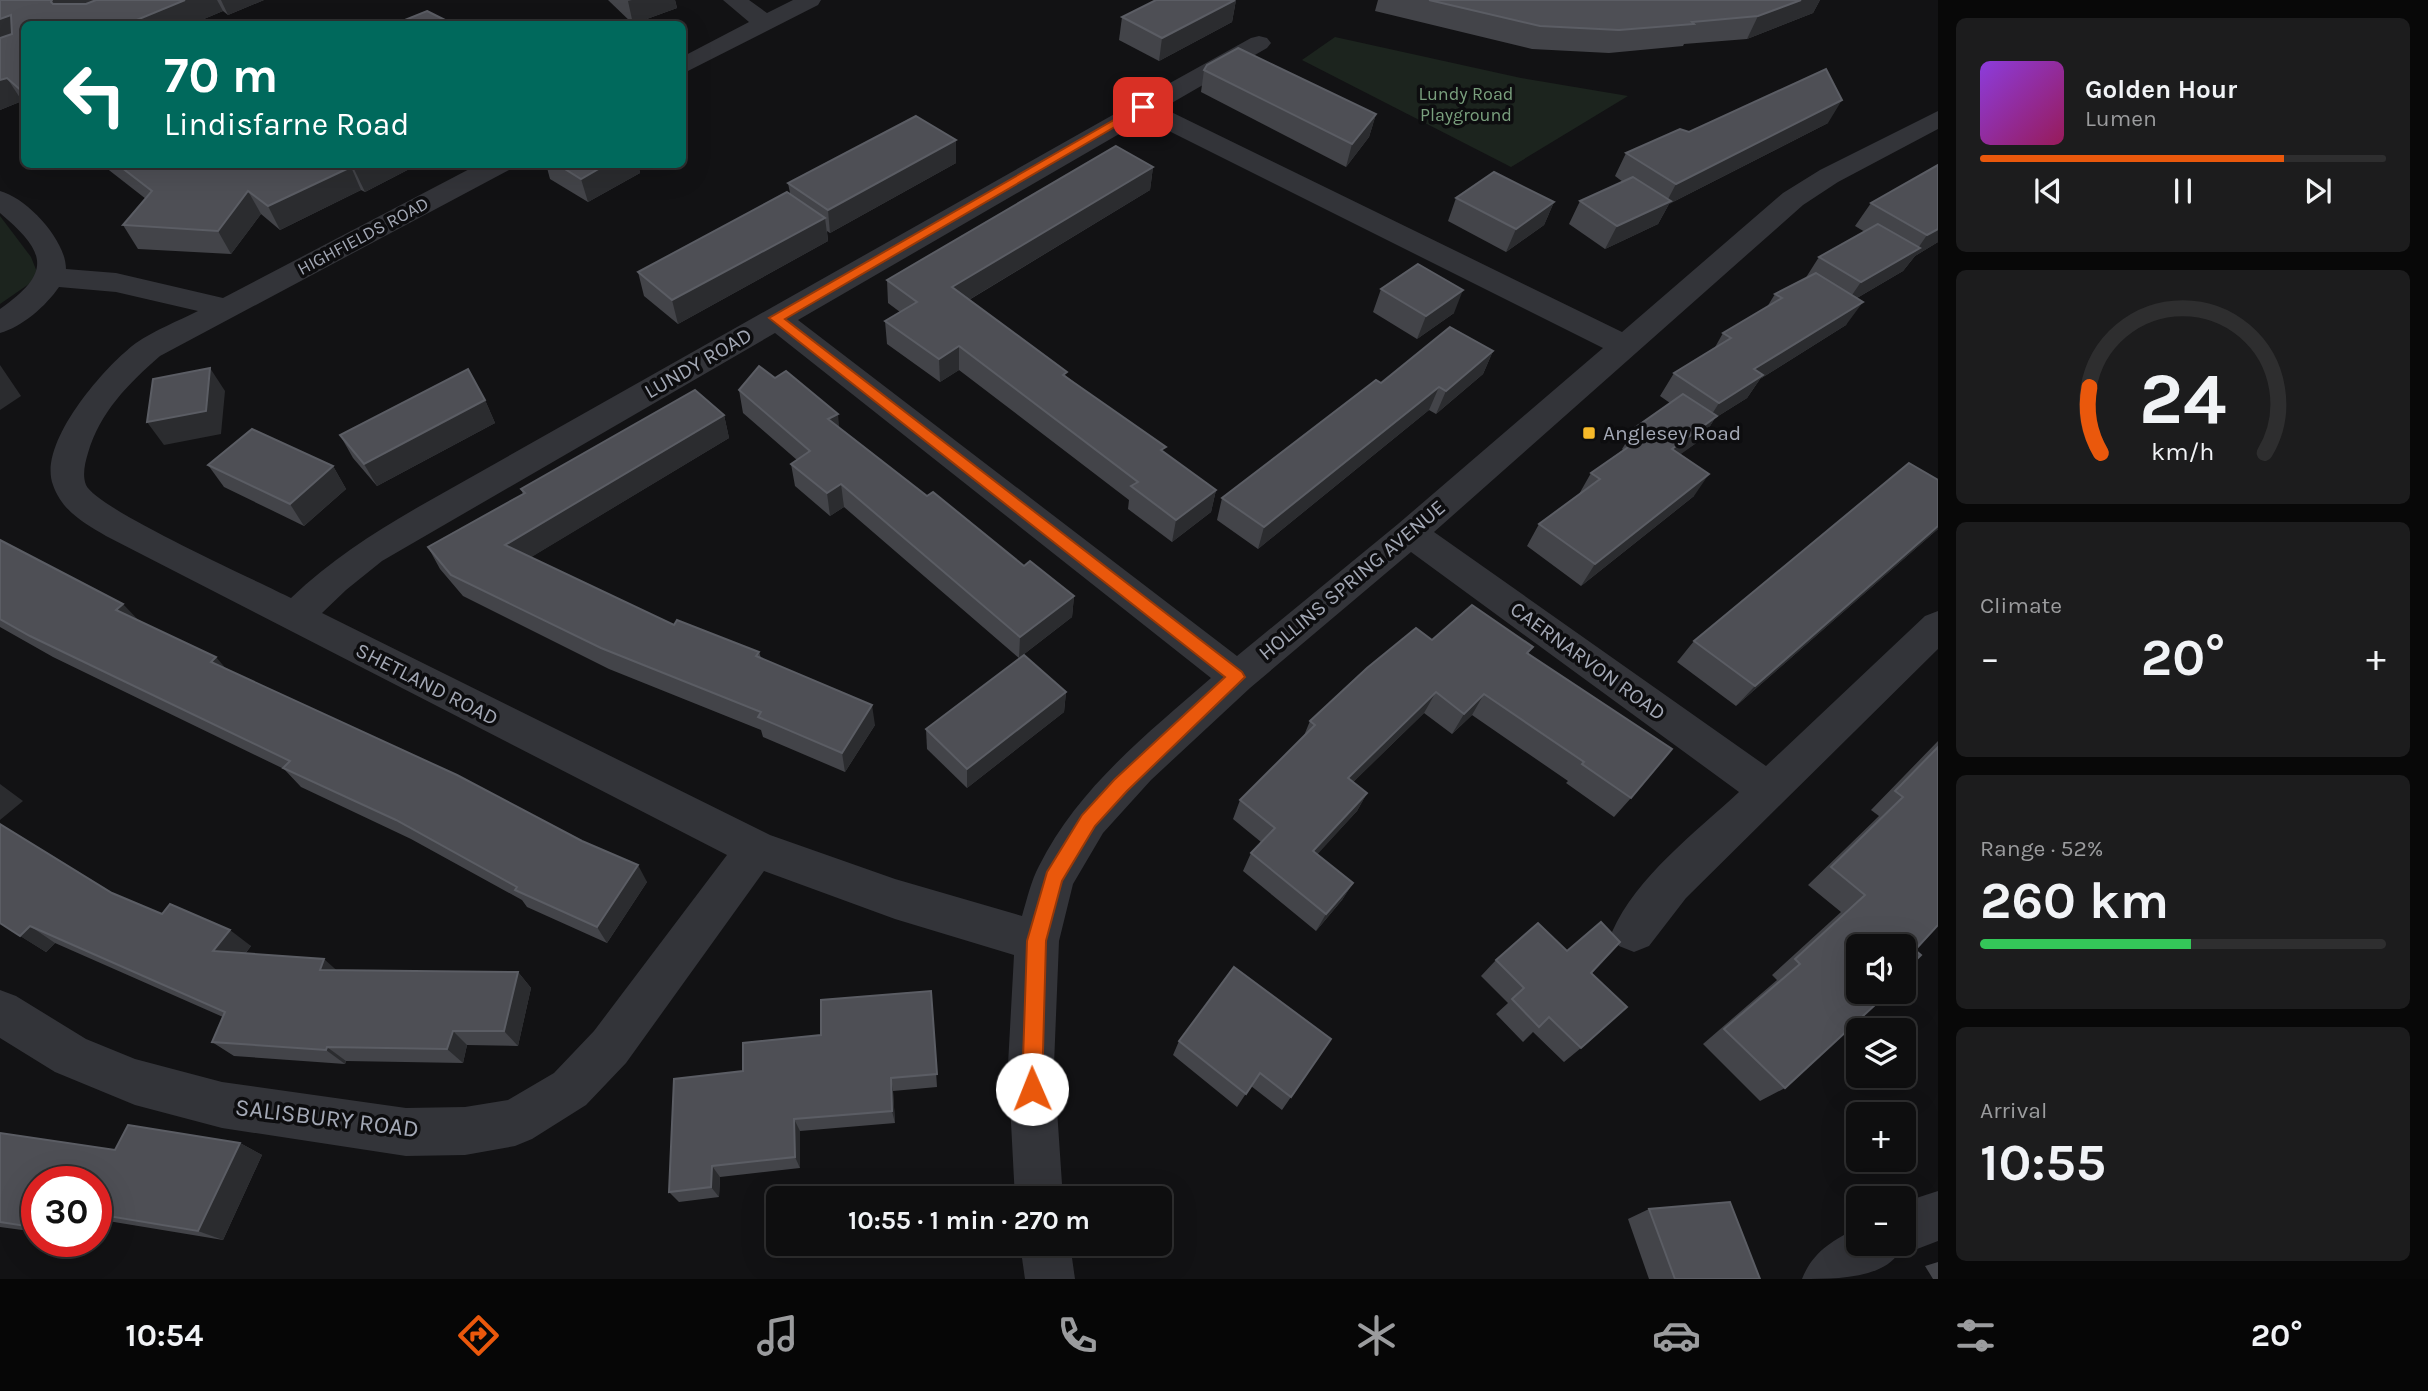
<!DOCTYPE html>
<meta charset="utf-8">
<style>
:root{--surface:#0e0e0f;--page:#1c1c1d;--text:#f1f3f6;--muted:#9b9c9e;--line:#2e2e2f;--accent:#ea580c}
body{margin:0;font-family:Karla,sans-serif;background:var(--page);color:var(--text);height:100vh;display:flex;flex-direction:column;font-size:26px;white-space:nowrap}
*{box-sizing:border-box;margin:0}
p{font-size:23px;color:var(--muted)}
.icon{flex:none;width:38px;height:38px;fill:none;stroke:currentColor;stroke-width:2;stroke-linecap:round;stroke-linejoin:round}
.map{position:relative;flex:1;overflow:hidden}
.panel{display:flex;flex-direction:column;gap:18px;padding:18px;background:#080808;width:490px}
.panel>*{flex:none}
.top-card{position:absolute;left:21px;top:21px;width:665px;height:147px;border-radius:10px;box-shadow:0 7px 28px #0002,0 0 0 2px var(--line);background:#00695c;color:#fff;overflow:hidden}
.buttons{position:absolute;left:1846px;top:934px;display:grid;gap:14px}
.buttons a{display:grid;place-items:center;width:70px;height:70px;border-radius:10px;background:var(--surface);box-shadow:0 7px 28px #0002,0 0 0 2px var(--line);font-size:35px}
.speed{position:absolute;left:21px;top:1166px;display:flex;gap:14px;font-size:35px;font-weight:700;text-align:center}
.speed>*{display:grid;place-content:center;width:91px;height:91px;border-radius:50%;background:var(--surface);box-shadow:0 7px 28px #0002,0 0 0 2px var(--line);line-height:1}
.speed .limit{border:10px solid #d22;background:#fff;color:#111}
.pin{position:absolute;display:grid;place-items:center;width:60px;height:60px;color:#fff;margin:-30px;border-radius:14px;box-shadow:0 4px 10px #0006}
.me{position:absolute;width:77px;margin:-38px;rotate:359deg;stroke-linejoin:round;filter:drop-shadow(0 0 5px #0008)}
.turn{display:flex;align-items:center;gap:24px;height:147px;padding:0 28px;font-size:32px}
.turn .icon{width:91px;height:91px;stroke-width:2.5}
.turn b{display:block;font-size:49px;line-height:60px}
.big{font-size:52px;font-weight:700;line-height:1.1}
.panel .widget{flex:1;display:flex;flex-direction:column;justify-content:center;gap:10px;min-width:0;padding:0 24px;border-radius:10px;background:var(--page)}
.panel .dial{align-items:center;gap:0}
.dial svg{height:182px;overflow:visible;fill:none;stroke:var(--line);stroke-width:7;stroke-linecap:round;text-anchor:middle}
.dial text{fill:var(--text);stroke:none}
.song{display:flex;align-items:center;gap:21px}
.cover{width:84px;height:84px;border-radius:10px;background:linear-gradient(135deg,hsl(270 70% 55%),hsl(330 70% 35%))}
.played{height:7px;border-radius:4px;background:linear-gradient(90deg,var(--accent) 75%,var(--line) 75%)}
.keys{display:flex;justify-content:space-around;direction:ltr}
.heat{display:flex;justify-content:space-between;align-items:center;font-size:38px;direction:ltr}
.charge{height:10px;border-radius:5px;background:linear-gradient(90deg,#34c759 52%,var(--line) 0)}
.trip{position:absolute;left:766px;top:1186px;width:406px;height:70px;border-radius:10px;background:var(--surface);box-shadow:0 7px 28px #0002,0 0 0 2px var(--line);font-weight:700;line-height:70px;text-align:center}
.tab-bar{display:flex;height:112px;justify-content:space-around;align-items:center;background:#060606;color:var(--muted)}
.tab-bar .icon{width:49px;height:49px}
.tab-bar .current{color:var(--accent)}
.tab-bar b{font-size:32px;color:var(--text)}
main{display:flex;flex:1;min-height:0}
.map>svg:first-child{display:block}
.green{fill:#1c241e}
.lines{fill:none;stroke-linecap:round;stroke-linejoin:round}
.minor{fill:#333439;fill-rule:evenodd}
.wall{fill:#434449}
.shaded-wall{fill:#2b2c2f}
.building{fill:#4e4f55;stroke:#5b5d64;stroke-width:2}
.route{fill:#ea580c;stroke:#983908;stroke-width:2}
.poi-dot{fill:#f6b929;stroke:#0d0d0f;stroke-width:2.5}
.labels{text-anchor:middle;stroke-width:7;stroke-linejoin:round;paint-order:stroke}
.far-park-label{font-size:18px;fill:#7aa07e;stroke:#0d0d0f}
.far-street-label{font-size:18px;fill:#a3a8b5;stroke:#0d0d0f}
.street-label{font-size:21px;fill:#a3a8b5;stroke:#0d0d0f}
.poi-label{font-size:21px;fill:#a3a8b5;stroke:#0d0d0f;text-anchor:start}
.near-street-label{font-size:24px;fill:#a3a8b5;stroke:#0d0d0f}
</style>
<main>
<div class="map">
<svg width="1938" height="1279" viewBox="0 0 1938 1279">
<rect width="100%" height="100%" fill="#121214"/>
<g class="green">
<path d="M1335,37L1521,78L1628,96L1511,167L1302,60Z"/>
<path d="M0,216L31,257L39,277L0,304Z"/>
</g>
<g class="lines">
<g class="minor">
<path d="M723,0H749L767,13L793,0H821L818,5L682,74V57L749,22Z"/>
<path d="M1259,36L1267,38L1271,43L1267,48L1163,108L1622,332L1783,193L1820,170L1938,111V129L1838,182L1803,205L1434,532L1766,766L1925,616L1938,611V649L1686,898L1649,946L1634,952L1619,946L1612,932C1637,876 1695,833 1739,792L1411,552L1250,688L1151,780L1103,833L1073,884L1059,941L1054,1065L1063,1199H1015L1008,1065L1014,955L895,919L764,871L626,1063L586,1105L532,1139L515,1146L465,1155L406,1156L222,1128L135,1105L55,1072L0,1038V990L16,996L86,1039L135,1059L222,1082L406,1108L465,1107L508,1100L554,1073L594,1031L727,855L106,536C84,523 62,511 53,485C37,443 105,366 136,343C155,330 178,321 198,311L116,292L59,287C46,306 22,327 0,333V309C53,272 46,252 0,213V191C27,198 66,240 66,269L116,273L223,298L479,164H513L509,170L160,356C128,384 100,412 88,453C85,463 82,475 86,485C98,510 258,581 291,598C331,560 373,533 420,506L1134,103L1251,38ZM1145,119L1603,348L1398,524L1237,656L798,320ZM775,333L1211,678C1147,734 1078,788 1039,866C1031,881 1027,899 1022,916L895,879L770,835L322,613L346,590L382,561Z"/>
<path d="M1938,1191V1241L1904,1254L1899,1252C1884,1279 1833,1279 1802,1279C1813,1251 1833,1241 1858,1227V1244H1904V1202Z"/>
<path d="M1020,1244H1070L1075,1279H1025Z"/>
</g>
</g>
<g class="wall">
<path d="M0,0H264L228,15L223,11L192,24H24V103L22,101L0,110Z"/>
<path d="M608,0H675L677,8L633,24Z"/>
<path d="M1236,0L1232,22L1159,61L1119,40L1122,17Z"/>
<path d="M1378,0H1820L1813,13L1747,39L1684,44L1683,46L1609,53L1532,49L1375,11Z"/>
<path d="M1204,70L1376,114L1369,137L1346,167L1201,92Z"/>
<path d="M1828,123L1669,204L1658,224L1605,249L1569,224L1580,201L1623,182L1615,176L1626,153L1689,132Z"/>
<path d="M956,140V163L830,233L827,231L828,241L678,324L644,296L638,272L790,193L788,183Z"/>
<path d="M97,164H419L365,192L361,190L280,230L261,214L231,254L138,249L123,225L146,199L105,167L102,169Z"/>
<path d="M546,164H638L640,173L588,202L550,179Z"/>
<path d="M1153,167L1150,190L969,300L1165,453L1216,490L1211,512L1172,542L1128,509L1129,500L959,370L940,382L887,344L885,321L900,312L888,303L887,280Z"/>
<path d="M1456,198L1554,202L1544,225L1506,252L1448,221Z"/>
<path d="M1871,203L1938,242L1915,256L1903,271L1857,298L1846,325L1760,379L1747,398L1715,418L1702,439L1680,454L1694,496L1581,586L1527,546L1539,524L1578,496L1591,473L1623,450L1622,449L1636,427L1670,403L1660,396L1674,373L1714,349L1723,333L1767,307L1775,294L1805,279L1819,257L1865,232L1855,226Z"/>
<path d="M1381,289L1454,313L1417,339L1373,312Z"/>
<path d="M1493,351L1483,374L1436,414L1429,410L1258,549L1217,520L1222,498L1381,383Z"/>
<path d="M739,390L839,428L927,496L1024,566L1074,596L1072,617L1019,658L844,507L830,516L795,486L791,464L797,460L743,413Z"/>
<path d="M485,400L495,423L377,486L353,458L340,435Z"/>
<path d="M724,415L729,438L531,557L674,625L759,652L761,658L875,725L845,772L763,737L761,730L609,669L463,596L440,569L428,547L523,494L521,489Z"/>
<path d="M208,465L333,466L346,489L304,526L224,487Z"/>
<path d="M1938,480V529L1736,706L1677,662L1694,641Z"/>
<path d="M0,540L138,620L227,670L647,882L607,943L527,907L522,900L411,839L301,787L284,769L53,657L0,627Z"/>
<path d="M1432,640L1529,654L1631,798L1614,817L1566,783L1568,781L1472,715L1452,734L1424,713L1353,782L1367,793L1357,811L1317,854L1353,883L1342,900L1316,931L1243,871L1251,853L1261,842L1233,819L1240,800L1303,738L1310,721Z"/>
<path d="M1066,692L1064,712L967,788L927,749L926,729Z"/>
<path d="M1938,741V925L1785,1088L1760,1101L1703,1044L1777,980L1772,975L1841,912L1808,885L1879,816L1871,810Z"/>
<path d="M112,893L162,914L251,946L245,954L336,970L518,972L531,988L518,1046L467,1045L463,1063L346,1061L345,1064L234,1056L212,1042L223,1017L55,943L46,952L0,923Z"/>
<path d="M1496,960L1591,973L1581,1048L1564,1062L1533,1032L1523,1042L1496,1014L1508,1003L1481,976Z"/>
<path d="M1234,967L1291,1097L1282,1110L1251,1086L1237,1107L1173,1055L1179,1041Z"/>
<path d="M931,991L937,1087L893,1091L895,1123L800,1131V1168L720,1177L719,1197L679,1202L669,1192L743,1071L821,1035Z"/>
<path d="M0,1133L115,1150L240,1143L262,1155L223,1240L96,1219V1181H37V1232L0,1227Z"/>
<path d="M1649,1209L1760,1279H1649L1628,1219Z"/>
<path d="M1938,1262V1279H1933L1925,1266Z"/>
</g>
<g class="shaded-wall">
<path d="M52,0H113L70,17L51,2Z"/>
<path d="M185,0H217L223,11L192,24H127Z"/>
<path d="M221,0H264L228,15Z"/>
<path d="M632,0H675L677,8L633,24L628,1Z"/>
<path d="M1236,0L1232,22L1159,61L1162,38Z"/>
<path d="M1801,0H1820L1813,13L1747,39L1758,16Z"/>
<path d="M11,15L24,36L0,46V19Z"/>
<path d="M7,78L22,101L0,110V80Z"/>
<path d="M1842,100L1828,123L1669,204L1658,224L1605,249L1617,226L1666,203L1676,184Z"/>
<path d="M1376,114L1369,137L1346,167L1352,144Z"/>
<path d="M956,140V163L830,233L828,210Z"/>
<path d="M364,164H419L365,192L354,169Z"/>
<path d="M607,164H638L640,173L588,202L581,179Z"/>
<path d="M351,167L361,190L280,230L268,206Z"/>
<path d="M1153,167L1150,190L952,310V287Z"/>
<path d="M248,191L261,214L231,254L218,231Z"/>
<path d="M1554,202L1544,225L1506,252L1516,229Z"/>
<path d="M825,218L828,241L678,324L672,300Z"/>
<path d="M1938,229V242L1915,256L1903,271L1845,305L1861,282L1916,251L1927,235Z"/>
<path d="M1463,290L1454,313L1417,339L1426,316Z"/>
<path d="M1863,302L1846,325L1760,379L1747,398L1715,418L1702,439L1657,471L1672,449L1705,425L1719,403L1754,369Z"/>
<path d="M959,346V370L940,382L939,359Z"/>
<path d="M1493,351L1483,374L1436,414L1446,391Z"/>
<path d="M0,365L21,396L0,410Z"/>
<path d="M210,368L225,391L221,434L164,445L147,422Z"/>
<path d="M1439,387L1429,410L1258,549L1264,527Z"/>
<path d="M485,400L495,423L377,486L364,464Z"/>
<path d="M838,414L840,437L828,419Z"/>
<path d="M724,415L729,438L515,567L505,545Z"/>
<path d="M333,466L346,489L304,526L290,504Z"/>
<path d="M1709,474L1694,496L1581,586L1595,564Z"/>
<path d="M841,484L844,507L830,516L827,493Z"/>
<path d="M1216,490L1211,512L1172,542L1176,520Z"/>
<path d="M1938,526V529L1736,706L1755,686Z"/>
<path d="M1074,596L1072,617L1019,658L1020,637Z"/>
<path d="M123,604L143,625L116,610Z"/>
<path d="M216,657L234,678L211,662Z"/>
<path d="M1066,692L1064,712L967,788V769Z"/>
<path d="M1436,692L1424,713L1338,797L1348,778Z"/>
<path d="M1484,694L1472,715L1452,734L1464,714Z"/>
<path d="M872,705L875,725L845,772L842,753Z"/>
<path d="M0,784L23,801L0,820Z"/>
<path d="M1367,793L1357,811L1304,869L1313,851Z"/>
<path d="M638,865L647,882L607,943L597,927Z"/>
<path d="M1353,883L1342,900L1316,931L1326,914Z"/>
<path d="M30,926L55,943L46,952L20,936Z"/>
<path d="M230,930L251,946L234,967L213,951Z"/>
<path d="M324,959L342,975L320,970Z"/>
<path d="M518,972L531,988L518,1046L504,1031Z"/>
<path d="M453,1031L467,1045L463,1063L447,1049Z"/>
<path d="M327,1047L346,1061L345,1064L326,1050Z"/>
<path d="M891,1078L893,1091L895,1123L892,1111Z"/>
<path d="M794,1119L800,1131V1168L795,1157Z"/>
<path d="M240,1143L262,1155L223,1240L198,1231Z"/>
<path d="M712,1166L720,1177L719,1197L711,1187Z"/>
<path d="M37,1218V1228L32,1227Z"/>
</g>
<g class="building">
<path d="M0,0H52L51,2L53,4H86L96,0H185L127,24H24V93L7,78L0,80V38L12,34L11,15L0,19Z"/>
<path d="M1156,0H1235L1162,38L1122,17Z"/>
<path d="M1429,0H1801L1758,16L1692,22L1694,24L1619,30L1540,26Z"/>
<path d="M427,11L453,24H395Z"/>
<path d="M1238,48L1376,114L1352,144L1204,70L1207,65Z"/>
<path d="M1826,69L1842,100L1676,184L1626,153L1680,129L1689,132Z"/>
<path d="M916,116L956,140L828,210L788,183Z"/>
<path d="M1116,146L1153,167L952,287L1067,372L1063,375L1166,447L1161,450L1216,490L1176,520L1131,486L1138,482L959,346L939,359L885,321L917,302L887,280Z"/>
<path d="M117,164H364L354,169L351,167L268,206L248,191L218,231L123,225L152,191Z"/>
<path d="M557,164H607L581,179Z"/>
<path d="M1938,165V229L1927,235L1871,203Z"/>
<path d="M1494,172L1554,202L1516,229L1456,198Z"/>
<path d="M1633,177L1671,201L1617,226L1580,201Z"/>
<path d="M787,192L825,218L672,300L638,272Z"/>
<path d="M1878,224L1920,248L1861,282L1819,257Z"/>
<path d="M1418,264L1463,290L1426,316L1381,289Z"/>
<path d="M1816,273L1863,302L1754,369L1763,375L1719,403L1674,373L1731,338L1723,333L1782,298L1775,294Z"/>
<path d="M1450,327L1493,351L1446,391L1439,387L1264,527L1222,498L1376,380L1381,383Z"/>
<path d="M759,366L775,378L786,371L838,414L828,419L927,496L933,492L1024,566L1030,561L1074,596L1020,637L841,484L827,493L791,464L810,451L739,390Z"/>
<path d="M210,368L206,411L147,422L153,379Z"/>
<path d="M468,369L485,400L364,464L340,435Z"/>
<path d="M695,390L724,415L505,545L674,625L677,620L759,652L756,656L872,705L842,753L758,717L761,712L601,648L451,575L428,547L525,493L521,489Z"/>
<path d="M1683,394L1717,416L1672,449L1709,474L1595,564L1539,524L1600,479L1591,473L1647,434L1636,427Z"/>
<path d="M252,429L333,466L290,504L208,465Z"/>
<path d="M1909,463L1938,480V526L1755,686L1694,641Z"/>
<path d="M0,540L123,604L116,610L216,657L211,662L457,775L582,841L638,865L597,927L515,890L517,887L396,820L283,768L290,761L30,636L0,619Z"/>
<path d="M1472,605L1533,647L1527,653L1672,749L1631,798L1582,764L1584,762L1484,694L1464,714L1436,692L1348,778L1367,793L1313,851L1353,883L1326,914L1251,853L1275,828L1240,800L1315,725L1310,721L1367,668L1416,628L1432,640Z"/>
<path d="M1024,655L1066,692L967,769L926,729Z"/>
<path d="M1938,747V925L1915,950L1921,955L1907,969L1911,972L1904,979V947H1858V992H1889L1785,1088L1724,1029L1800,964L1795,959L1865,895L1831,867L1903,797L1895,791Z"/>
<path d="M0,824L112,893L162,914L170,904L230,930L213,951L324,959L320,970L518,972L504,1031H453L447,1049L327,1047L326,1050L212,1042L225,1012L30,926L20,936L0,923Z"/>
<path d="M1601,922L1620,942L1591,973L1627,1007L1581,1048L1549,1017L1539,1027L1512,999L1524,988L1496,960L1538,923L1567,951Z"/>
<path d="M1234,967L1331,1039L1291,1097L1260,1073L1246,1094L1179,1041Z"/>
<path d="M931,991L937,1074L891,1078L892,1111L794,1119L795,1157L712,1166L711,1187L669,1192L674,1079L743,1071V1043L821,1035V1000Z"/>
<path d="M128,1125L240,1143L198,1231L96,1214V1181H37V1218L32,1227L0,1222V1133L115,1150Z"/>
<path d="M1730,1202L1760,1279H1675L1649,1209Z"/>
</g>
<path class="route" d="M1140,105L1149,107L785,319L1242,672L1245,677L1127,791L1095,826L1062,881L1046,941L1042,1089L1039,1097L1032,1099L1025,1097L1022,1089L1027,941L1047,872L1082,815L1114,780L1225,677L769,318Z"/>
<rect class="poi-dot" x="1582" y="426" width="14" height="14" rx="3.5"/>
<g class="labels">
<g class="far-park-label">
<text x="1466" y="100">Lundy Road<tspan x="1466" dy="21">Playground</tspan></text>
</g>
<g class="far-street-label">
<text transform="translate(363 236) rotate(-28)" y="6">HIGHFIELDS ROAD</text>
</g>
<g class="street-label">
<text transform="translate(698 363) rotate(-30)" y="7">LUNDY ROAD</text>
<text transform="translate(1352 580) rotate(-40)" y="7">HOLLINS SPRING AVENUE</text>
<text transform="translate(1588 661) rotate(36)" y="7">CAERNARVON ROAD</text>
<text transform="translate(427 684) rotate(27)" y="7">SHETLAND ROAD</text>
</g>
<g class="poi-label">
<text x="1603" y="440">Anglesey Road</text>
</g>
<g class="near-street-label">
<text transform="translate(327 1118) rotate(7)" y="8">SALISBURY ROAD</text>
</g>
</g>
</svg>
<div class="buttons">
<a><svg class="icon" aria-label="sound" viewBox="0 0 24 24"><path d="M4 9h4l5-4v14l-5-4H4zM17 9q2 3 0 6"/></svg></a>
<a><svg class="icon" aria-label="layers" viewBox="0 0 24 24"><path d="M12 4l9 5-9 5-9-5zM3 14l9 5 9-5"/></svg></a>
<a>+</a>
<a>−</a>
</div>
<div class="speed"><div class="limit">30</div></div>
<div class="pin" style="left:1143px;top:107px;background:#d93025"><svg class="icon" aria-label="arrive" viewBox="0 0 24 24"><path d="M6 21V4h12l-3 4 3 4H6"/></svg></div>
<svg class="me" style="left:1032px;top:1089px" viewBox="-20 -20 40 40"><circle r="19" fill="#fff"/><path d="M0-13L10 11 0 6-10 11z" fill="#ea580c"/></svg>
<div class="trip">10:55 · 1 min · 270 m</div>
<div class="top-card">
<div class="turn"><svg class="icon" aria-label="left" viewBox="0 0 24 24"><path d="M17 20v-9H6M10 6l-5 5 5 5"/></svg><div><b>70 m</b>Lindisfarne Road</div></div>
</div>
</div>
<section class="panel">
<div class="widget">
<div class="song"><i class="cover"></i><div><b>Golden Hour</b><p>Lumen</p></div></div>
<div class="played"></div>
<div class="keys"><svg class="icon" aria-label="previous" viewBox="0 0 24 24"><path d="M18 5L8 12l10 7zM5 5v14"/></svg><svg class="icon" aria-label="pause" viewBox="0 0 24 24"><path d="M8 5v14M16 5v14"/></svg><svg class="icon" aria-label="next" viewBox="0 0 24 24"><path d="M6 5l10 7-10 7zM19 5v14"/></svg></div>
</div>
<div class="widget dial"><svg viewBox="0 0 100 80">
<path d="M14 69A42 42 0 1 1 86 69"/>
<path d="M14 69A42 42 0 0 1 9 40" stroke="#ea580c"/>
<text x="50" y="56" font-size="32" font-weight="700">24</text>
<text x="50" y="72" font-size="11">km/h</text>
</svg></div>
<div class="widget"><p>Climate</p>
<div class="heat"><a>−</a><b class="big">20°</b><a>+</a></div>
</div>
<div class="widget"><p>Range · 52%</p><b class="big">260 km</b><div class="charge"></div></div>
<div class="widget"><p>Arrival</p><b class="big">10:55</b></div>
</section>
</main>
<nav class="tab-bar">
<b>10:54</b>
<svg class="icon current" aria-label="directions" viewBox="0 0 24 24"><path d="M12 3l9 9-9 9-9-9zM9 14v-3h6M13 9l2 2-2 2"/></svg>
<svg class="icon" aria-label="music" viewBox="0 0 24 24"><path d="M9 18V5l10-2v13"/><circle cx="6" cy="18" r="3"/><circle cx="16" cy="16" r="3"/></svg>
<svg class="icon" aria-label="phone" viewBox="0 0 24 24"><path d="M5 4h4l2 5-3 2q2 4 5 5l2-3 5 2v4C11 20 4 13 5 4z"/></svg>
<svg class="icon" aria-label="climate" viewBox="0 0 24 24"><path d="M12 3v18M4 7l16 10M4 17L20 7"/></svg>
<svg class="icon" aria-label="car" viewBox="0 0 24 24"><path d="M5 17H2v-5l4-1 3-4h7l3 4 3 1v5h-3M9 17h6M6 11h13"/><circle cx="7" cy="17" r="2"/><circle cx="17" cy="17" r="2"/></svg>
<svg class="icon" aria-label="filters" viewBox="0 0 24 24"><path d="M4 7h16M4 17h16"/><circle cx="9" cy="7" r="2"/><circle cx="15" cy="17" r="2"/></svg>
<b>20°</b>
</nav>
